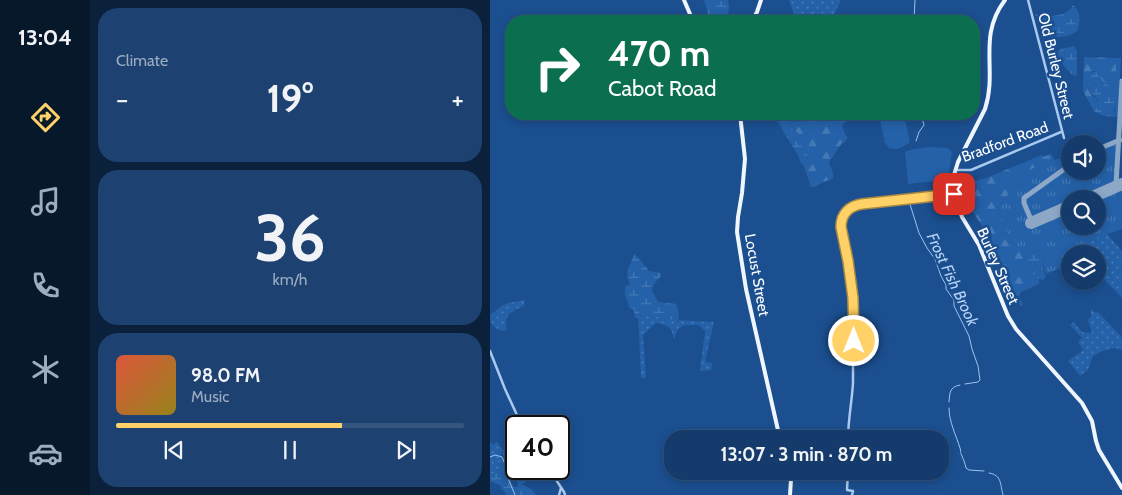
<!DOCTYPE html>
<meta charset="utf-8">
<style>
:root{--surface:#143b6b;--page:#1d4271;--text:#f1f3f6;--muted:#9dadc1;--line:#33557e;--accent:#ffd166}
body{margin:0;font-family:Cabin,sans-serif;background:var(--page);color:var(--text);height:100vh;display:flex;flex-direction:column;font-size:19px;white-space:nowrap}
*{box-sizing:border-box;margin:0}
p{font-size:16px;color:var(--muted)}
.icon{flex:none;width:28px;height:28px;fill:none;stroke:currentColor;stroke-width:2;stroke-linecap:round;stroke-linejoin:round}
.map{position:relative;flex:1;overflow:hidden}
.details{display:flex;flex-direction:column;gap:8px;padding:8px;background:#0b203b;width:400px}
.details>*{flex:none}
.hud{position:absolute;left:15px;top:15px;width:475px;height:105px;border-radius:20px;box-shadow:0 2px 8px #0003,0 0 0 1px var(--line);background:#0b6e4f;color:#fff;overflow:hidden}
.controls{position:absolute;left:571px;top:135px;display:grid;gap:10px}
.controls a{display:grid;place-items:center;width:45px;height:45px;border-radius:50%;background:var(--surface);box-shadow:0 2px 8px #0003,0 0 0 1px var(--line);font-size:25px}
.speed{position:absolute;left:15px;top:415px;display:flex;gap:10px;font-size:25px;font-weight:700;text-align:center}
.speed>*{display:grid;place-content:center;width:65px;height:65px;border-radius:50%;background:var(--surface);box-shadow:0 2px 8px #0003,0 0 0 1px var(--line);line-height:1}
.speed .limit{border:2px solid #111;border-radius:8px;background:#fff;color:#111}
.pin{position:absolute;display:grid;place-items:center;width:42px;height:42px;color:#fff;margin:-21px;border-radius:10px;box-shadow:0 2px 8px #0006}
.me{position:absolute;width:55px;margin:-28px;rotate:0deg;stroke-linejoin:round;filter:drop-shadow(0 0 4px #0008)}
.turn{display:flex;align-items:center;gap:18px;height:105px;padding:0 20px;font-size:22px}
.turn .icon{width:65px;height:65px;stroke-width:2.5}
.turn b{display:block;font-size:35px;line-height:42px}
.big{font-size:38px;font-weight:700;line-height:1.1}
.details .tile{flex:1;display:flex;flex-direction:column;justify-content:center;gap:8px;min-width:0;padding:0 18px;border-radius:20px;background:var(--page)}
.details .dial{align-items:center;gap:0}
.dial b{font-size:65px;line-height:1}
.song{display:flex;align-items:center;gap:15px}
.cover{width:60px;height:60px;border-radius:8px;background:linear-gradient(135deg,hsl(10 70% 55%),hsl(50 70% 35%))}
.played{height:5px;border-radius:2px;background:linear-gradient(90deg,var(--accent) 65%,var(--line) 65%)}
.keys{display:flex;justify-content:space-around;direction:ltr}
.heat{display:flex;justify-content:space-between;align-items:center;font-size:28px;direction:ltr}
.trip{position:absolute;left:174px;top:430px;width:285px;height:50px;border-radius:20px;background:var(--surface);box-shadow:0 2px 8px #0003,0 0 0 1px var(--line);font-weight:700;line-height:50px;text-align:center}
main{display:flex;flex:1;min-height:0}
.dock{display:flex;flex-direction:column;width:90px;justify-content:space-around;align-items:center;background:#08182b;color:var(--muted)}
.dock .icon{width:35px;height:35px}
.dock .on{color:var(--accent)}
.dock b{font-size:22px;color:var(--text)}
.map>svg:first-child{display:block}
.grass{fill:url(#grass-tufts)}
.forest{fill:url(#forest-firs)}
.wetland{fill:url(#wetland-marsh)}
.cemetery{fill:url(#cemetery-stones)}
.park{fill:url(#park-dots)}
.pitch{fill:#2461a8}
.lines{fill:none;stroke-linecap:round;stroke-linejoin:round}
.stream{stroke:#9cc4f0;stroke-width:1}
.taxiway{stroke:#8da7c7;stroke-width:5}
.runway{stroke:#8da7c7;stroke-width:12}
.minor{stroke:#a9c9ee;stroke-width:2.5}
.major{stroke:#f0f6ff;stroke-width:4}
.route-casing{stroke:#a68842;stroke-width:12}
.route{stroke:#ffd166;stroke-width:9}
.labels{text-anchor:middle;stroke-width:5;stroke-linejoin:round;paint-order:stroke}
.street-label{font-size:15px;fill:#fff;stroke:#1b4f8f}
.water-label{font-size:16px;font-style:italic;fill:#b5d3f5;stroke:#1b4f8f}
</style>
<main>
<nav class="dock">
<b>13:04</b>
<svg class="icon on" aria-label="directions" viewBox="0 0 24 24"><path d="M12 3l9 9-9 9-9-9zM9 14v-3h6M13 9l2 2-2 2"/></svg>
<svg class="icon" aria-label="music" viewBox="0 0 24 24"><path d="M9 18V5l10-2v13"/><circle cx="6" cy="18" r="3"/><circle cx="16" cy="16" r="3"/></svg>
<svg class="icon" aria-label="phone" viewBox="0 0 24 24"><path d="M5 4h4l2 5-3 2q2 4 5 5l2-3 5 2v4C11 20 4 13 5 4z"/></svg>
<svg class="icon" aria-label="climate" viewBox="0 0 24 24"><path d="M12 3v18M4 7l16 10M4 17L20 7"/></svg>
<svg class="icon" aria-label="car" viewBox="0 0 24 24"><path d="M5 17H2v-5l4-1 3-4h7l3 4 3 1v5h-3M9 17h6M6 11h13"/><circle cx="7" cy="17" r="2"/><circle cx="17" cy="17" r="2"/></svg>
</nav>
<section class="details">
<div class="tile"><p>Climate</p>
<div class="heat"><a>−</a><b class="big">19°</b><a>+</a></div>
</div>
<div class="tile dial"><b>36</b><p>km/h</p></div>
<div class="tile">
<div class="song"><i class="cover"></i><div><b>98.0 FM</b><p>Music</p></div></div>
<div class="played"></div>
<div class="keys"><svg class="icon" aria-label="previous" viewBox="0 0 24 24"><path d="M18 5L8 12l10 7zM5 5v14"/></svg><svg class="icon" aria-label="pause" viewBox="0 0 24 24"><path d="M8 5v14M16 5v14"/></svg><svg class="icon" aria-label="next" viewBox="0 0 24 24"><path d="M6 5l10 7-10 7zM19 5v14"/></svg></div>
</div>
</section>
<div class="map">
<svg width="632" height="495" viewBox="0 0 632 495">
<defs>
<pattern id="grass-tufts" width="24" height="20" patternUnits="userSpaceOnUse" patternTransform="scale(1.25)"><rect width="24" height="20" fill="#2461a8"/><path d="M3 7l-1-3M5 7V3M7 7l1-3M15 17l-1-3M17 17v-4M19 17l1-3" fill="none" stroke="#4579b5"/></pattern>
<pattern id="forest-firs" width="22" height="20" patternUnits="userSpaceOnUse" patternTransform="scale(1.25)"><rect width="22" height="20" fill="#2461a8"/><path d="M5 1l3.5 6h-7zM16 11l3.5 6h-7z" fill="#4579b5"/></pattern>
<pattern id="wetland-marsh" width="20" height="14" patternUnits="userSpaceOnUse" patternTransform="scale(1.25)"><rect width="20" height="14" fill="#2461a8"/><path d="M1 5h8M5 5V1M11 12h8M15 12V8" fill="none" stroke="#4579b5"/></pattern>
<pattern id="cemetery-stones" width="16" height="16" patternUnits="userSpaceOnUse" patternTransform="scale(1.25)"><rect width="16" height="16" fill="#2461a8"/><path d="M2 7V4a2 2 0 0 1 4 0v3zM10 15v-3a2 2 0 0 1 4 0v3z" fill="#4579b5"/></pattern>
<pattern id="park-dots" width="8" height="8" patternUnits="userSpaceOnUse" patternTransform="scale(1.25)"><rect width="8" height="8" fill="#2461a8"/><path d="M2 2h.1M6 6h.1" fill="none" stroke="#4579b5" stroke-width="1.8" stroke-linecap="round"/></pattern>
</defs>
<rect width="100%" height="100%" fill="#1b4f8f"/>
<g class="grass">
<path d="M626,58H631L628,117H626L623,89L626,72Z"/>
<path d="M624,144L627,147L625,180L623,184L587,199H580V202L544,217C538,213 533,203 537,197L575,171L587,173L590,171H608V150Z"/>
<path d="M577,154H580V163L533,196L532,203L542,227L580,211V226H608V199L632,189V229L582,247L589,254H580V264L556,274C550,264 559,256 547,251L536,257L517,233L508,210L513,201L516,199L526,175L564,159L565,160L574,157L573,155Z"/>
</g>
<g class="forest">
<path d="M594,57L626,58V72L623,89L614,83L605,71H601L596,77C597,81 597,86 599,90C603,99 614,100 605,112L606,115L593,91Z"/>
<path d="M284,114H363V116L353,124L352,126C353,129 356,137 358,138L354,143H352L339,162C340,168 345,173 343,179L333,182L325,187H321L314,167L316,160L317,141L305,131L300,124L294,123L292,124L291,127Z"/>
<path d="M561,154L564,159L526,176L516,199L513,201L508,210L517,233L536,257L535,259L546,263V264L540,266V274H543L549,279V284L531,292L529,296L533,305L531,306L506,251L501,243L502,234L495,225L492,226L481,209L477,193L480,191L481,182L496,178L552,155L553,157Z"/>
</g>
<g class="wetland">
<path d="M214,0H238C240,8 239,15 233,21H220Z"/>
<path d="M583,5C591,12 591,22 587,31C580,37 569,38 560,37L554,26L545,15L547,14C552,17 553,16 559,16C570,15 577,15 583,5Z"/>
<path d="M584,46L587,51V74L585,76C578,73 568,59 567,52L571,49Z"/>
<path d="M601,71L606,72L614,83L620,86L624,90L626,96L624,111L626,117L614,116L605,112V110L608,107V100L599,90L596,77Z"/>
<path d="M296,122H299C300,124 302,127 303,129C308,135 319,139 319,147C319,148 315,164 315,167L311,163L308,155L291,128L292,124Z"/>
<path d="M547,251L551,252L554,258L553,269L556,277L553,280L549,279L543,274L539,273V266L546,264V263L541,261H535L536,257Z"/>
<path d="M144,254L148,257L159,271L171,273V276L164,284L162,291L168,302L186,304L188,309L189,320L185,321L145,318L144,310L139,308L138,302L135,296V287L140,284C133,271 141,266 144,254Z"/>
<path d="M0,442C5,448 12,454 16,461C18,464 22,473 22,476C22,481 20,482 24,487H26L28,484C34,484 44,490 46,495H16L14,491L11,489V486L0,481V475H3L5,472L0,464Z"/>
</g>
<path class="cemetery" d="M26,440V469H36L41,479L29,486L13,454V450Z"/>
<g class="park">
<path d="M299,0H351L343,17L345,21H309L305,17Z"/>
<path d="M617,234L632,251V298L608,273V254H589L582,247Z"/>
<path d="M35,300L34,306C23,311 12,315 17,329L15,331C4,330 0,324 0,315C4,313 6,310 10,307C17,302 27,302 35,300Z"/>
<path d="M601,309L606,313L608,312L632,337V350L626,348L612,351L603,356L598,370L590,376L578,361L593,350L588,342L592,338L580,325L584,322L592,332L602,333L598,320L601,316Z"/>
<path d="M148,313L185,320L224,322L215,362L222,363L221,370L210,371L215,331L208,325C193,325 188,324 184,340C181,326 180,326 166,323L153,335L156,378H151Z"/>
<path d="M7,442L13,450L7,462L11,467L0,477V443L2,445Z"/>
</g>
<g class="pitch">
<path d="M389,114H414L420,143C411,145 411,152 399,148L394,141L396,139V138L394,140Z"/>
<path d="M439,147L458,148L462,152L459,176L455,180L418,184L415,152L423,149Z"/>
</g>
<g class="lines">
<g class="stream">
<path d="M424,21L425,0"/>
<path d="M426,141L429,132L434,125L431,114"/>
<path d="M419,201L429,233L437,248L445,259L451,276L456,285V289L464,300V306L479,336L482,349L488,366L490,380L488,382L475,384"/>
<path d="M459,402C460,393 459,387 470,385"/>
<path d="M459,408C459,422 466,435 470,448C472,455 469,450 472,456C474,461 475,463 476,468L479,470L494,471"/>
<path d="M0,457L5,455L12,457L15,464V471L25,495"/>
<path d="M499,473C512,475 510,484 513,495"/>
</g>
<g class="taxiway">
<path d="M608,149L630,140"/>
<path d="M624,188L626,185L632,81"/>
<path d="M542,222L534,203V198L580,165"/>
</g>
<g class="runway">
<path d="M598,199L632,184"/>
<path d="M541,223L580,206"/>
</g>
<g class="minor">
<path d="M538,0L574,138"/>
<path d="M465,170H481L571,132"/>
<path d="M0,351L15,389L32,426"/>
<path d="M358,439C358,420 362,401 363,383V298L358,261L351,227L353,216L356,212L366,205L465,194"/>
<path d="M59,469L74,492L75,495"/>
<path d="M358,471L357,490L363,491L362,495"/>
<path d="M69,495L71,488"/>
</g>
<g class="major">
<path d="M194,0L203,21"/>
<path d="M515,0C487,37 508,70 495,109L468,162L464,175V187L465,197L472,217L489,245L518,316L526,329L592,403L602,421L606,441L609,450L632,488"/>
<path d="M262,21L267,12L271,0"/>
<path d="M250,114L255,159L252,193L248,217L247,232L256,289L290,439"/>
<path d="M299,471L301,479L300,495"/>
</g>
</g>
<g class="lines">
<g class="route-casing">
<path id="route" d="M364,341L363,298L358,261L351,227C351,214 359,206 372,204L464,194"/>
</g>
<use href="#route" class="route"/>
</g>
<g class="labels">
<g class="street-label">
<text transform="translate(566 66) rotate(76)" y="5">Old Burley Street</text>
<text transform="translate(515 142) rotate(-20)" y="5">Bradford Road</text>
<text transform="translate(508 266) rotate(66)" y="5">Burley Street</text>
<text transform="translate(267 275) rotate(80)" y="5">Locust Street</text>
</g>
<g class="water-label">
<text transform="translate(463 279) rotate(65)" y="6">Frost Fish Brook</text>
</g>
</g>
</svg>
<div class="controls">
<a><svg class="icon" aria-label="sound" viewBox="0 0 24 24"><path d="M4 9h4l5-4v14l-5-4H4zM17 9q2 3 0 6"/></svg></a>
<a><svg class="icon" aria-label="search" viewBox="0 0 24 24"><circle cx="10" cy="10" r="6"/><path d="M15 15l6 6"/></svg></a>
<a><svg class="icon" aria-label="layers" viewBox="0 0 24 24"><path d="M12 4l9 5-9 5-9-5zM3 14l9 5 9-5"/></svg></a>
</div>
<div class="speed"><div class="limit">40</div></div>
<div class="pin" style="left:464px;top:194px;background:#d93025"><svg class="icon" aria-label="arrive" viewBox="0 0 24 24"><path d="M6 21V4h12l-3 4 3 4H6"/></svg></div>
<svg class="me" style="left:364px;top:341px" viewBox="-20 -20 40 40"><circle r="17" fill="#ffd166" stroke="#fff" stroke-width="3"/><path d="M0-11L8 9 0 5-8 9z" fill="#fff"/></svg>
<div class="trip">13:07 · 3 min · 870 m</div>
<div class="hud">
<div class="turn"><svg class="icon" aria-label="right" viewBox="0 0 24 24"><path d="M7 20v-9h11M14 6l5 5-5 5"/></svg><div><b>470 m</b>Cabot Road</div></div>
</div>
</div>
</main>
